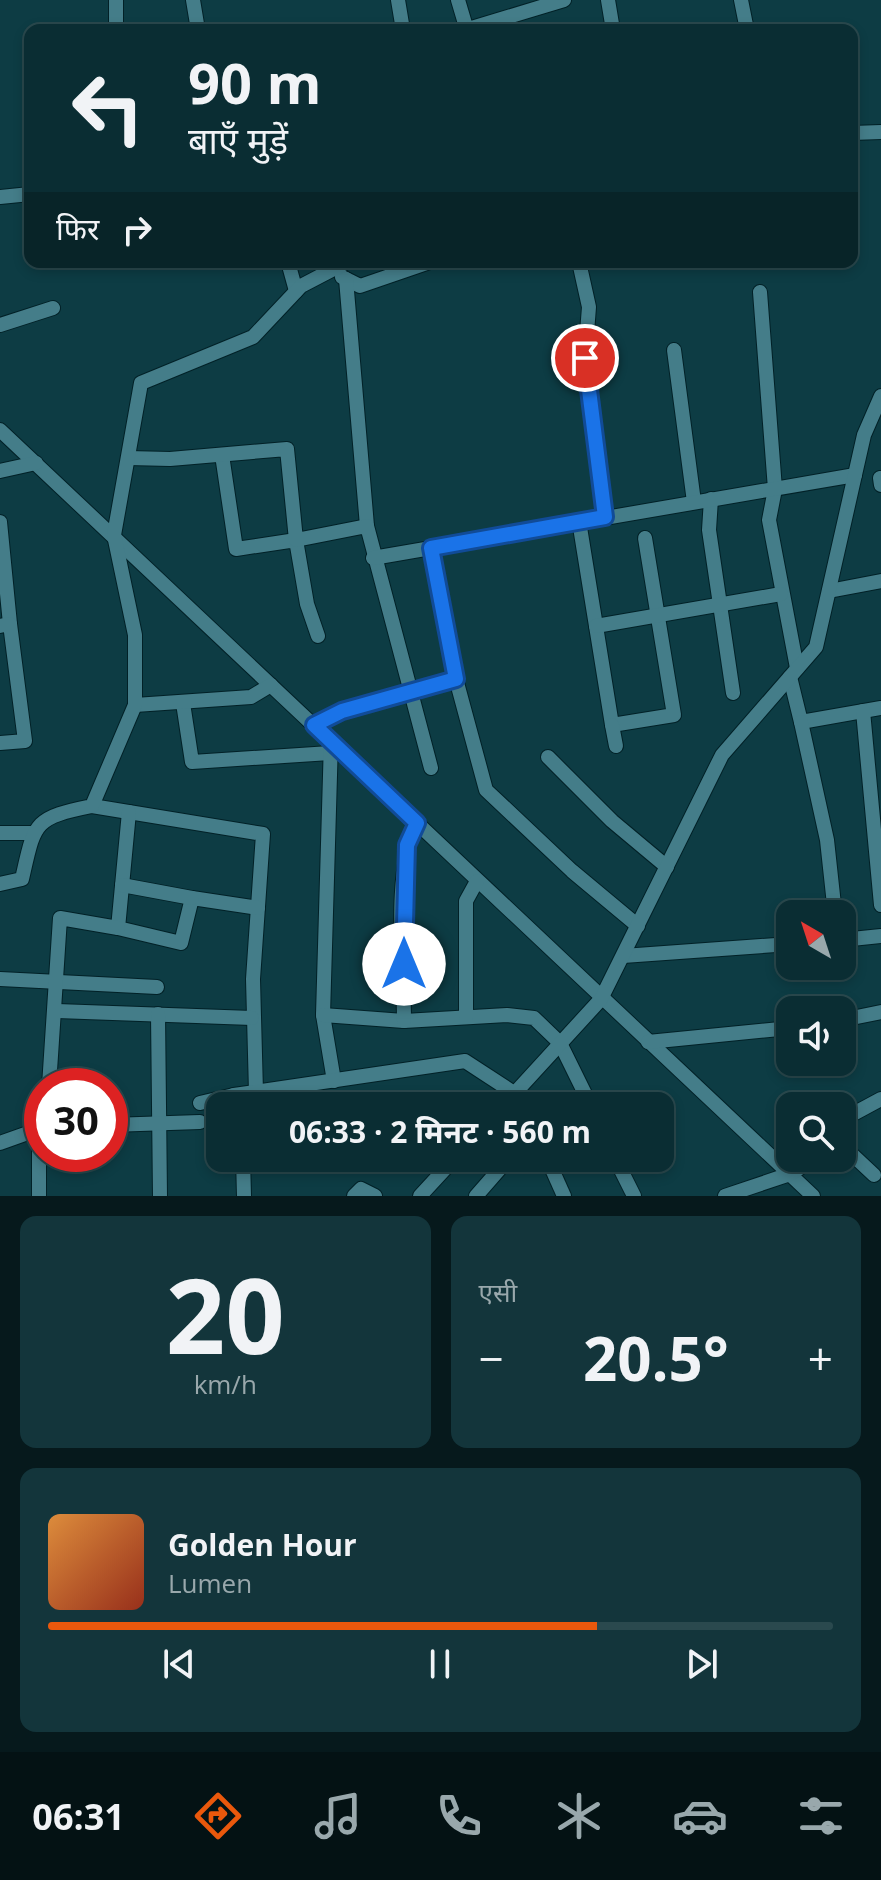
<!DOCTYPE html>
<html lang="hi">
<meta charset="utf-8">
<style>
:root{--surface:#0a2d33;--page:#13353b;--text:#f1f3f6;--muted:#99a8ac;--line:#2a494e;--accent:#ea580c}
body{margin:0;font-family:"Open Sans","Noto Sans Devanagari",sans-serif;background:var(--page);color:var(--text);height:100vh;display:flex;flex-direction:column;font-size:30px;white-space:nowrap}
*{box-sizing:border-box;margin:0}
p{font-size:26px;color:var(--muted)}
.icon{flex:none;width:44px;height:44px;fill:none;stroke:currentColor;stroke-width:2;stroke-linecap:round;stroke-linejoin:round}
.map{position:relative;height:1196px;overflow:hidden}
.panel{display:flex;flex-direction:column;gap:20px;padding:20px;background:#06191c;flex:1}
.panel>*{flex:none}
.guide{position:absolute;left:24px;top:24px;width:834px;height:244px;border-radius:16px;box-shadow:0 4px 12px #0003,0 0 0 2px var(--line);background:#0a2d33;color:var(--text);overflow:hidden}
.needle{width:52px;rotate:321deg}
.controls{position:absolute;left:776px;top:900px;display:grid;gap:16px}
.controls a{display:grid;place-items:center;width:80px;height:80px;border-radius:16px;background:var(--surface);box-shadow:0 4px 12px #0003,0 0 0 2px var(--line);font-size:40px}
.speed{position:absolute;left:24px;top:1068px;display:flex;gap:16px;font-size:40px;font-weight:700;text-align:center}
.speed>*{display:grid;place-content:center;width:104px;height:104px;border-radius:50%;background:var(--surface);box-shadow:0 4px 12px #0003,0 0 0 2px var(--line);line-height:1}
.speed .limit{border:12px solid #d22;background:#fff;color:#111}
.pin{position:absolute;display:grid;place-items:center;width:68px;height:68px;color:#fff;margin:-34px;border:4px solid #fff;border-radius:50%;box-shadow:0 2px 8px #0007}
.me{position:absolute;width:88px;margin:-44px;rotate:0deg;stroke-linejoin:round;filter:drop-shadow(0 0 6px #0008)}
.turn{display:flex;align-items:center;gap:28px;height:168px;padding:0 32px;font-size:36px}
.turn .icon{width:104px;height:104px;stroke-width:2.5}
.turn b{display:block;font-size:56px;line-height:68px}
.then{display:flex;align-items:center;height:76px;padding:0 32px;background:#0003;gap:16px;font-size:30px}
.big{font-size:60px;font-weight:700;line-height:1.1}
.panel .card{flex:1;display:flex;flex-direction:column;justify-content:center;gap:12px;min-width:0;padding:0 28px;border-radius:16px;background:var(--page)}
.panel .dial{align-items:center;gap:0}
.dial b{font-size:104px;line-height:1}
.song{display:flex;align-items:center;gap:24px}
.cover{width:96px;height:96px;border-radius:12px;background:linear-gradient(135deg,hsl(30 70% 55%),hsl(10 70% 35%))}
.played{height:8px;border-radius:4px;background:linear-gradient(90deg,var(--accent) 70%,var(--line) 70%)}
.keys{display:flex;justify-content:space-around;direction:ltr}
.heat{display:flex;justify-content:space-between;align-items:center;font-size:44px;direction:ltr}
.panel .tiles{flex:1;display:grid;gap:20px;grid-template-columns:1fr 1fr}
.card:last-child{grid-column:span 2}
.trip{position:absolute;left:206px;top:1092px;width:468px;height:80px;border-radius:16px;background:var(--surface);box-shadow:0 4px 12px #0003,0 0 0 2px var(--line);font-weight:700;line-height:80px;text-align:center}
.tab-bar{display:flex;height:128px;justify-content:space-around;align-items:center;background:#041214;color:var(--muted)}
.tab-bar .icon{width:56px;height:56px}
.tab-bar .active{color:var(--accent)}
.tab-bar b{font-size:36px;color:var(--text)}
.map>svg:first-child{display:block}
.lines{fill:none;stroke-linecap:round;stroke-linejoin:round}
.minor-casing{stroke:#022127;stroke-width:16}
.minor{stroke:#447d89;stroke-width:14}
.route-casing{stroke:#114b97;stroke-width:20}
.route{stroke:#1a73e8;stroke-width:14}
</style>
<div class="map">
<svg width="881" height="1196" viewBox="0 0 881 1196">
<rect width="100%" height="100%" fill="#0d3c44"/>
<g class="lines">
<g class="minor-casing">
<g id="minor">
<path d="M193,0L198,30"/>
<path d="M398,0L403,30"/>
<path d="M458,0L466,27"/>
<path d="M608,0L613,30"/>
<path d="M741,0L747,30"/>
<path d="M116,30V0"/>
<path d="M465,30L564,0"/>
<path d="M852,133L881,132"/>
<path d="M0,197L30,194"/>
<path d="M288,262L296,291"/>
<path d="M579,262L589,307L585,358L605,517"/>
<path d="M342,277L360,286L430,262"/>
<path d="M346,279L367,526"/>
<path d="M760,292L775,489L769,520L797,668"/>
<path d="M0,325L53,308"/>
<path d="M674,350L694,502"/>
<path d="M0,430L813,1196"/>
<path d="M222,455L236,549L296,540L307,604L318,636"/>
<path d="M128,458L170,459L287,449L296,540L367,526L431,768"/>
<path d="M0,471L36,463"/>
<path d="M880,478L881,485"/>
<path d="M711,499L709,530L733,693"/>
<path d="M579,521L612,725L674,715L645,538"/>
<path d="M0,522L10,624"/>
<path d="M373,558L855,475"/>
<path d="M829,591L881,581"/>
<path d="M0,626L10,624L25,741L0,743"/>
<path d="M596,626L781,594"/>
<path d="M790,677L801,722L881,708"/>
<path d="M456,679L486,790L572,871L638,926"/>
<path d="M183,703L192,762L330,753"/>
<path d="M135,705L251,697L271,685"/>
<path d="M863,711L881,905"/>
<path d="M801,722L827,840L835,914"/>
<path d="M314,725L342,711L456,679L431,548"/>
<path d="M612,725L616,746"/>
<path d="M331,741L323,1015L334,1081"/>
<path d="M548,757L612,821L667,867"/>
<path d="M92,806L263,834L253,979L256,1092"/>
<path d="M129,812L118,928L181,943L192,898L258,908"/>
<path d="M0,833H32"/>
<path d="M0,884L22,879C35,822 33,818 92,806L135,705V635L114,535L141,383L253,337L301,286L347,262"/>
<path d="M122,885L192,898"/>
<path d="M842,940L881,936"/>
<path d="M623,956L790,944"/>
<path d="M0,979L157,987"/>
<path d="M57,1011L252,1018"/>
<path d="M158,1014L160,1196"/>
<path d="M323,1015L404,1021L507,1015L534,1018L560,1043L591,1106"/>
<path d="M466,1017V901L477,881"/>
<path d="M842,1020L881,1012"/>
<path d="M404,1021C404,961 392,876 417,823"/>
<path d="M648,1042L790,1028"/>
<path d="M49,1086L60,918L118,928"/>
<path d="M200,1103L234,1095"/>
<path d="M235,1106L234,1095L465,1061L514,1093L521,1106"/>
<path d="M503,1106L601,999L722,755L816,647L864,435L881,396"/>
<path d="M842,1120L881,1099"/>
<path d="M110,1125L200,1122"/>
<path d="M39,1129V1196"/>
<path d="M0,1143L42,1128"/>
<path d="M842,1145L874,1175"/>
<path d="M243,1158L244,1196"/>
<path d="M547,1158L564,1196"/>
<path d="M615,1158L634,1196"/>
<path d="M354,1196L361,1189L375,1196"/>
<path d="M420,1196L455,1158"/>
<path d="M476,1196L504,1164"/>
<path d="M725,1196L790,1174L816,1158"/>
</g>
</g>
<use href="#minor" class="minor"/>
</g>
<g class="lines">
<g class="route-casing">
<path id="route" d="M404,964L407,845L417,823L314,725L342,711L456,679L431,548L605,517L585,358"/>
</g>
<use href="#route" class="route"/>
</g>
</svg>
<div class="controls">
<a><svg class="needle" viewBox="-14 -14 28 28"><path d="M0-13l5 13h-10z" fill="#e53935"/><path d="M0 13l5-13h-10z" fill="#99a8ac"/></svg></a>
<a><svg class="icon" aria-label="sound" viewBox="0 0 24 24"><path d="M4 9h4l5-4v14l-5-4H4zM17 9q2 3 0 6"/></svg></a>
<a><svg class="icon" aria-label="search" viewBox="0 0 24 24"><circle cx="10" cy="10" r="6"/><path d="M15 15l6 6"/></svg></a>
</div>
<div class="speed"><div class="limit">30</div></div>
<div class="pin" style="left:585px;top:358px;background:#d93025"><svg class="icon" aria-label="arrive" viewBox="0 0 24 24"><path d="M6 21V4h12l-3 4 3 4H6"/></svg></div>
<svg class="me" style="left:404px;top:964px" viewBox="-20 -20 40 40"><circle r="19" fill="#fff"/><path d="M0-13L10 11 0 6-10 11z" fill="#1a73e8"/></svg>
<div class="trip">06:33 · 2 मिनट · 560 m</div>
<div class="guide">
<div class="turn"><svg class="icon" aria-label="left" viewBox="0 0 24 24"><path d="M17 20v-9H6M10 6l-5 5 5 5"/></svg><div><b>90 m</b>बाएँ मुड़ें</div></div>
<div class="then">फिर<svg class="icon" aria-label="right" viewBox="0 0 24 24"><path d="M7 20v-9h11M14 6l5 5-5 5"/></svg></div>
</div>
</div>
<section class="panel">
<div class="tiles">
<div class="card dial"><b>20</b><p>km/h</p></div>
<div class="card"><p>एसी</p>
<div class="heat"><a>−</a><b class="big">20.5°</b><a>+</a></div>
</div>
<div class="card">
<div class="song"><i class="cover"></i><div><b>Golden Hour</b><p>Lumen</p></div></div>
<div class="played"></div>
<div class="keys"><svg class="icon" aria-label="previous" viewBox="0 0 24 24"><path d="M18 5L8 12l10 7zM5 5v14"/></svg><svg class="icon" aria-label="pause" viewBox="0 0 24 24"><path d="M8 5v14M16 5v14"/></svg><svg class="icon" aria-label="next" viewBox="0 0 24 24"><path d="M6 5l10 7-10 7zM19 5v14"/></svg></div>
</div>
</div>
</section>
<nav class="tab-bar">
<b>06:31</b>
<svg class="icon active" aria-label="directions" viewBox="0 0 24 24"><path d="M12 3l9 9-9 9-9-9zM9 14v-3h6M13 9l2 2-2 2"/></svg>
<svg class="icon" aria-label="music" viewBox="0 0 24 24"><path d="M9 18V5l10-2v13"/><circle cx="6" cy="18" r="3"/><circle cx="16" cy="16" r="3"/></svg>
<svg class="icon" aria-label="phone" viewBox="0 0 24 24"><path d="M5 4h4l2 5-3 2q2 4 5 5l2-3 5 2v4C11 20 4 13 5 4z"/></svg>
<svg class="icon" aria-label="climate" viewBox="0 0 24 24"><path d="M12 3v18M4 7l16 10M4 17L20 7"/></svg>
<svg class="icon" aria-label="car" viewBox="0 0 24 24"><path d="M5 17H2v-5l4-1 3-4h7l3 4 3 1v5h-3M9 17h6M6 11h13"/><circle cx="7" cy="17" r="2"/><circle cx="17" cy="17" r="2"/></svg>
<svg class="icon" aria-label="filters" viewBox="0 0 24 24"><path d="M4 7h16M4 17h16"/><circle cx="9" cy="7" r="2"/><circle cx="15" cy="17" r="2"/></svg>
</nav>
